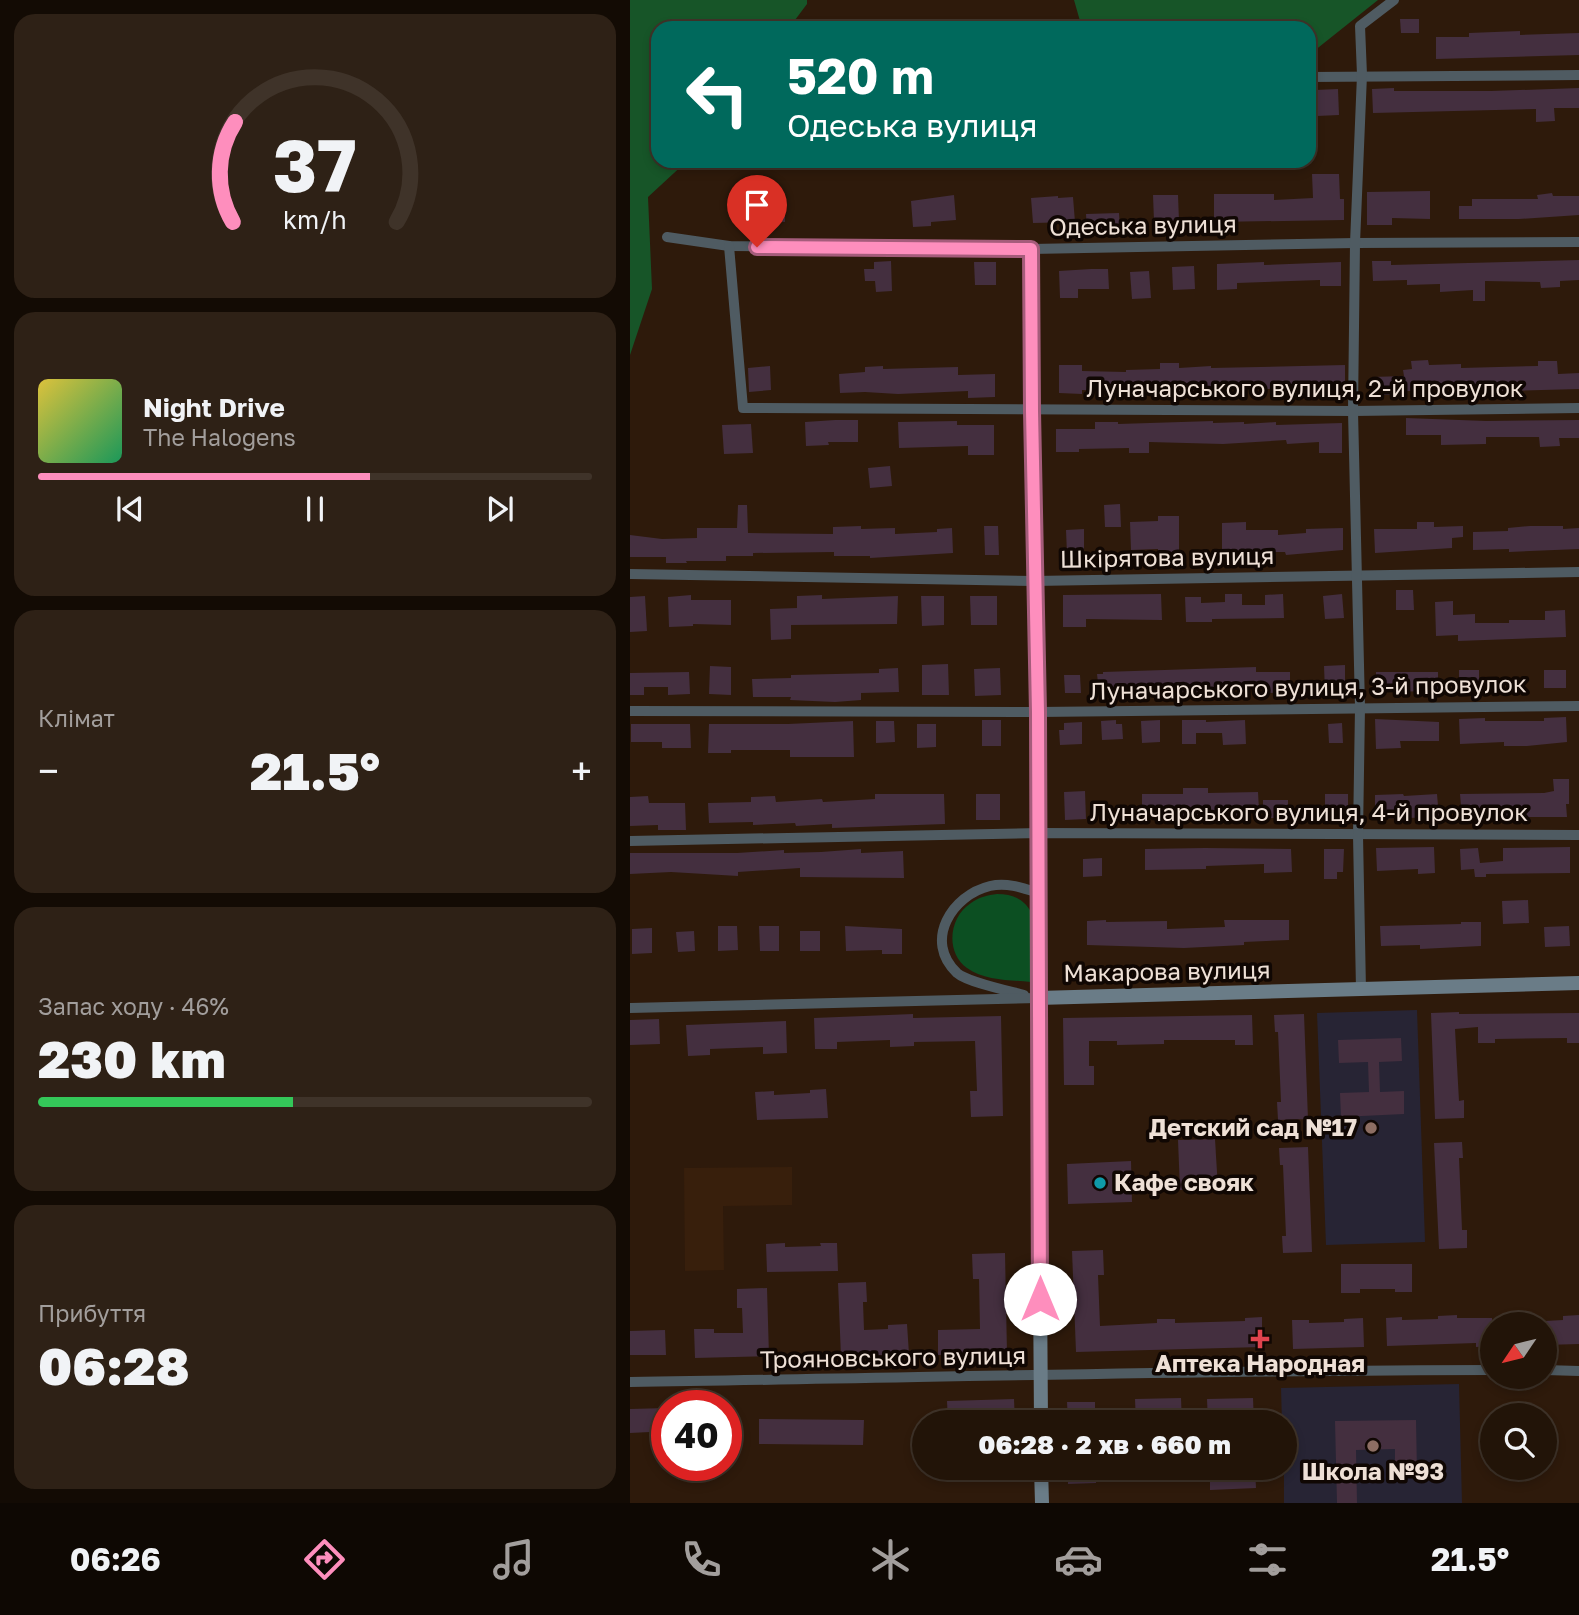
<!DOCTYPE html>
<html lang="uk">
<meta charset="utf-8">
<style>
:root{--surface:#221408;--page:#2e2116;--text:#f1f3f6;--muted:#a29e9c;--line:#3f3329;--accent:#fe8ebd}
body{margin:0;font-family:"Golos Text",sans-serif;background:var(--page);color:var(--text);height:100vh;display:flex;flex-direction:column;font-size:26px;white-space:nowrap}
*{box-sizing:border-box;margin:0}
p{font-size:23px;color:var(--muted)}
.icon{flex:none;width:38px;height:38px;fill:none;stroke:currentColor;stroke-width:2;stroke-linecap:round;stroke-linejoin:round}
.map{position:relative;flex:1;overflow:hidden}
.sheet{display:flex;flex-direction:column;gap:14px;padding:14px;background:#130b04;width:630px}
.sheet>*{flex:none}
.guide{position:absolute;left:21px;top:21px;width:665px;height:147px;border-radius:21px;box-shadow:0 4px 10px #0003,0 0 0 2px var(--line);background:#00695c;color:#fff;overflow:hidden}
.needle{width:46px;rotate:235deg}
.controls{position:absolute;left:850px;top:1312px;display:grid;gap:14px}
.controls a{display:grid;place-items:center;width:77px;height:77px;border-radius:50%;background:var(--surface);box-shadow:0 4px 10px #0003,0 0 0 2px var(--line);font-size:35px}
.speed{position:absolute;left:21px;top:1390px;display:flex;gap:14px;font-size:35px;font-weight:700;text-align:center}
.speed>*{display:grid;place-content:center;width:91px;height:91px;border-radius:50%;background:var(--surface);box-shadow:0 4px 10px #0003,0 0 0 2px var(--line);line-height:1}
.speed .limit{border:10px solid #d22;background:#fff;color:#111}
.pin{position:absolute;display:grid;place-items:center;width:60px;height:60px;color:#fff;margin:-72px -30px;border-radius:50% 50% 50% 0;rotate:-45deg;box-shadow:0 0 7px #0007}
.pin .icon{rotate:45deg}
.me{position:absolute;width:77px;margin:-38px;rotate:0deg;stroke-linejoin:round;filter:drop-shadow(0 0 5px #0008)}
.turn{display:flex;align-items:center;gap:24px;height:147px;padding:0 21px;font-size:32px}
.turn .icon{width:91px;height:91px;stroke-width:2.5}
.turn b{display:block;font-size:49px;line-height:60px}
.big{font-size:52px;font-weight:800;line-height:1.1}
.sheet .tile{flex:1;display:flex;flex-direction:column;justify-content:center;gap:10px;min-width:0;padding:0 24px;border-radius:21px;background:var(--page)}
.sheet .dial{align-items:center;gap:0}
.dial svg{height:182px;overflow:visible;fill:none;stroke:var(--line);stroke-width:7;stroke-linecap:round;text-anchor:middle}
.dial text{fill:var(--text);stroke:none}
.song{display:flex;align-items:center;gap:21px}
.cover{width:84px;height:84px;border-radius:10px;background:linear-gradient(135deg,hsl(50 70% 55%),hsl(150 70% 35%))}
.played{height:7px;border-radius:4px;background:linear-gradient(90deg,var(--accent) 60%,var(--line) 60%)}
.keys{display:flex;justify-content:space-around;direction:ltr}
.heat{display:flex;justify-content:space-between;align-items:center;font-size:38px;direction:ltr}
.charge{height:10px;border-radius:5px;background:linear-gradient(90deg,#34c759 46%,var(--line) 0)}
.trip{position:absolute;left:282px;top:1410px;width:385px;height:70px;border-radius:35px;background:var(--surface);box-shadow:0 4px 10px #0003,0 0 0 2px var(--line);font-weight:800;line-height:70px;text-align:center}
.dock{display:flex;height:112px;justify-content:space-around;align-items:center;background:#0e0803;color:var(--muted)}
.dock .icon{width:49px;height:49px}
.dock .current{color:var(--accent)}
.dock b{font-size:32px;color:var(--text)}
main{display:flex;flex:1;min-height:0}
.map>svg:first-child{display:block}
.built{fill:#381f0c}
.education{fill:#272434}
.green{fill:#0c4f22}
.forest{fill:#175528}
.building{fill:#442f3f}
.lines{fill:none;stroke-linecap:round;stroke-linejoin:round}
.street{stroke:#4f5b62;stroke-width:10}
.secondary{stroke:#6a7c87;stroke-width:14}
.route-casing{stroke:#a55c7b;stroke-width:18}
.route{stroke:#fe8ebd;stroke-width:12}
.education-dot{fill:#8d6e63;stroke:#100703;stroke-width:2.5}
.culture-dot{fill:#0f9aa8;stroke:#100703;stroke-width:2.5}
.health-dot{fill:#e0444e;stroke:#100703;stroke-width:2.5}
.labels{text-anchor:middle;stroke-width:7;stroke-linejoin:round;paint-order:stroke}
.street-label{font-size:24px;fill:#eee0d6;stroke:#100703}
.poi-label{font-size:24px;font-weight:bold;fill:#eee0d6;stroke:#100703}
</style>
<main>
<section class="sheet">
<div class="tile dial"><svg viewBox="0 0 100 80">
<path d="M14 69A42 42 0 1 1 86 69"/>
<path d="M14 69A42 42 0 0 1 15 25" stroke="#fe8ebd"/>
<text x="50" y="56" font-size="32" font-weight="700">37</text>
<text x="50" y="72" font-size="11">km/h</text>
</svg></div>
<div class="tile">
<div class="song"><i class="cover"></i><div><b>Night Drive</b><p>The Halogens</p></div></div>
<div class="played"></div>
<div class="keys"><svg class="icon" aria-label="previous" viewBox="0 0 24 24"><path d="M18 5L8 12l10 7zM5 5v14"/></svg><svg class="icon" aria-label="pause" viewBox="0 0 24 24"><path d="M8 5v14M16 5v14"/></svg><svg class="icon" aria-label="next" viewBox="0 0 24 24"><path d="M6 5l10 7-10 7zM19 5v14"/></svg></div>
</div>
<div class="tile"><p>Клімат</p>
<div class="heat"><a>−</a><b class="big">21.5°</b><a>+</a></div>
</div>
<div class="tile"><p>Запас ходу · 46%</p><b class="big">230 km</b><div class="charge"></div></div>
<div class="tile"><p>Прибуття</p><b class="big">06:28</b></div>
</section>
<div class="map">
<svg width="949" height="1503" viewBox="0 0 949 1503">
<rect width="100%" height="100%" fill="#2e1a0b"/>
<path class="built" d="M162,1167V1205L93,1206L94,1270L55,1271L54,1168Z"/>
<g class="education">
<path d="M787,1010L795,1242L696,1245L687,1013Z"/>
<path d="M829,1384L832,1503H654V1423H652L651,1388Z"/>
</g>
<path class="green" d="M367,894C384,894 396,900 403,916L401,982C381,980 355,981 337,968C315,952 319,917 341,903C349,897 358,895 367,894Z"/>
<g class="forest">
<path d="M0,0H177V4L159,28H28V161H57L18,197L22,289L0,355Z"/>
<path d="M444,0H748L679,55V28H452Z"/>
</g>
<g class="building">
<path d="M770,19H789V33H771Z"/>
<path d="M890,31V35L949,33V55L806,59V37H839V33Z"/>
<path d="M764,88V91H861L949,88V108H924L925,121L906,122V109L743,113L742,89Z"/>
<path d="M708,89L709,115L687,116L685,90Z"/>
<path d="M682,174H709L710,199H714V220L584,222V194H644V200L683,198Z"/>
<path d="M800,191V219L762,218V225H737V192Z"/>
<path d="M922,193L923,196H949V215L889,219H829V206H842V199H908L907,195Z"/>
<path d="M133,195H155V222L133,221Z"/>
<path d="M324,195L326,220L301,222V226L283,227L281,201Z"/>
<path d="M523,195H548L549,221H524Z"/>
<path d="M428,196V198L443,197L445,222L403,223L401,198Z"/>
<path d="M489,213L490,228L457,229L456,214Z"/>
<path d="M949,260V280L930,281V287L911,288L910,282L855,281V301H843V290L810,292V284L777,285V280L743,281L742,261H761V265Z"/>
<path d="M261,261L262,291L246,292L245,281H235L234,269H244V262Z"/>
<path d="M344,262H366V285H345Z"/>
<path d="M634,262V265L711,262V286H690V280L607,283V289L587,290V264Z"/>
<path d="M564,266L565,289L543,290L542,267Z"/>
<path d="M461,269H478L479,289H448V298H430L429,271Z"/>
<path d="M519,271L521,298L502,299L500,272Z"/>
<path d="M798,360L799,365L831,364V368L908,366V361H927L928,374L949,373V389L877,391L810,389L764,392V395H742V377L774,376L773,370L782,369L781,361Z"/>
<path d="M530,363H549V368L581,366V368L715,365V392L654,388L624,390V387L518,393L452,390V394L429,393V365H452V371L496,372V370L530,369Z"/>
<path d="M140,366L141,390L119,392L118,368Z"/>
<path d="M253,366V369L328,367V375L365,374V397L338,398V391L268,394L235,392L210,393L209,374L235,372V367Z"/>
<path d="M776,418L856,421L949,420V438H929L930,446L910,447L909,437H856V444L811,445V435H776Z"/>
<path d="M205,420H228V442H198L199,445L176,446L175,422Z"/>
<path d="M327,421V425H364V455H338V446L269,448L268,422Z"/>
<path d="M583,421V423L614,422V424L646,422V425L712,423V453H689V442L657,444L656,440L593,444L519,442V453H499V448L449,449V452H426V429H465V422H488V424Z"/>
<path d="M121,424L123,453L94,454L92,425Z"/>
<path d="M260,466L262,486L240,488L238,468Z"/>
<path d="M490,504L491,527H475L474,505Z"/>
<path d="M108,505H117L118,533L203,534V527L231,526V529L265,528V534L307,532V529L322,528L323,553L240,558V556H204V552L123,553V556H96V561H56L57,563H36V557H0V535L32,539L67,538V528H107Z"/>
<path d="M528,516H549V552H528V549L501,550L500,522L528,521Z"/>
<path d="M616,522V530H648V535L676,533V529L713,528V550L656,555L655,552H592V523Z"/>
<path d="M787,522H804V527L833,526V537L822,538V548L745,553L744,529H787Z"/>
<path d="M354,526H368L369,555H355Z"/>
<path d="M900,526H933V529L949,528V549L879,552V549L843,550V532L878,531V528Z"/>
<path d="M454,529V554H437L436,530Z"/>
<path d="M766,590H783L784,610H766Z"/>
<path d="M531,594L532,620L456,619V627H433V595Z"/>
<path d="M595,594H612V605H635V595L653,594L654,618L582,619V622H556L555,597H571V603L595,602Z"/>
<path d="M712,594L714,618L695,619L693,596Z"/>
<path d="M61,595V600H101V625L63,624V626L39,627L38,597Z"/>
<path d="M192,595V599L268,596L267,624L161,625V639L141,640L140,609L167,608V596Z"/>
<path d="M15,596L17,631L0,632V597Z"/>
<path d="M291,596H314V625L292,626Z"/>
<path d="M340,596H367V625H341Z"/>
<path d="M823,601V615L845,614V623H879V620H915V611L935,610L936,637L828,641V635L806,636L805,602Z"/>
<path d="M318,664L319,695H292V665Z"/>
<path d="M715,665V691L695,692L694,666Z"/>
<path d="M80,666L101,667V695L79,694Z"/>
<path d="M626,667V672H660V692L639,693V688L591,690V694L559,695V692L518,693V685L493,686L494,695L475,696L474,692H469L467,674H473V672Z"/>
<path d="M268,668L269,692L231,693V700L205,702L160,700L161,697H123L122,679L161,678V675L249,673V669Z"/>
<path d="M370,668L371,695L345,696L344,669Z"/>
<rect x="829" y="670" width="20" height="21"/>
<rect x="914" y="670" width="22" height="18"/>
<path d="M59,672L60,694L38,695V687H14V695H0V673Z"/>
<path d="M746,672H808V691L746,692Z"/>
<path d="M434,675H450L451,693H435Z"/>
<path d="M936,717L937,742L897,746H874V742L830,744L829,719L855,718V721H914V718Z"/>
<path d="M745,719L809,722V741H770L771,748L746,749Z"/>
<rect x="352" y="720" width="19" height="26"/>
<path d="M486,720V724H492L493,739L472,740L471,721Z"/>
<path d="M530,720V742L512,743L511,721Z"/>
<path d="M552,720H576V722L615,720L616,744L593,745L592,733H566V744H552Z"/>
<path d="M223,721L224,757H160V750H101V753H78L79,724H158Z"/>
<path d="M246,721H264L265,742L246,743Z"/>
<path d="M452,722V744L430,745L429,730H434V723Z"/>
<path d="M712,723L713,743H699L698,724Z"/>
<path d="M1,724H60L61,748H32V742H1Z"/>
<path d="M287,724H306V747L287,748Z"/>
<path d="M923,779H939V804H936L937,817H832L830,794L914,793L924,791Z"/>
<path d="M553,788H578V793L628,792L629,810H610V817L553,818V812H531V819H512V794H553Z"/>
<path d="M455,791L456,819L435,820L434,792Z"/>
<path d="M245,794H314L315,824L202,828V824L166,826L165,823L123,825V822L79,823L78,803L121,802V797L145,796L146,802L192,799L193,802L245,799Z"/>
<rect x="346" y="794" width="24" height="26"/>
<rect x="695" y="794" width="23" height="24"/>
<path d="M773,794L774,796L807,794L809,817L745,819V795Z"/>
<path d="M18,796L19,803H55L56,830H28V825L0,826V797Z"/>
<rect x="633" y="800" width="25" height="18"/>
<path d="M804,847L805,873L788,874V869L747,871L746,848Z"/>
<path d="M940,847V873L856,874V877H845L844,869L831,870L830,849L848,848L850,863L873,861V848Z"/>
<path d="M575,848L661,849L662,872L634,873V864L576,866V869L515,870V849Z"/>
<path d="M231,849V853L273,851L274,878L170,877V868L108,872V876L41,872L0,874V853H107L154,850V853L191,852Z"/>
<path d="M694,849H714L713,872H707V879H694Z"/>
<path d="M472,858V876L453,877V859Z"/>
<path d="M898,900L899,923L873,924L872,901Z"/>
<path d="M476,920V922L537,921V929L595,927L594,920H659V940L614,942V945L554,948L457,945V921Z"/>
<path d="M831,922H851V946L790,949V945L751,946L750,926L831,924Z"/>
<path d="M88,926H107L108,950L88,951Z"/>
<path d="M129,926H149V951H130Z"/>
<path d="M215,926L272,929V954H252V950L216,951Z"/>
<path d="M939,926L940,946L915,947L914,927Z"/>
<path d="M22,928V953L2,954V929Z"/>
<path d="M64,931L65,951L48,952L46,932Z"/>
<rect x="170" y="931" width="20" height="20"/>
<path d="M829,1012V1014L949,1013V1043H937V1038L865,1039V1043H848V1027L825,1029L829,1101L834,1100V1118L805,1119L801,1013Z"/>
<path d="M283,1014V1018L371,1016L373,1116L341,1117L340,1091H347L345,1041L284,1042V1046L260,1047V1040L207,1042V1049H185L184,1018Z"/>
<path d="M674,1014L678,1119L648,1120L647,1102H651L648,1032H645L644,1015Z"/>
<path d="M622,1015L623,1045H605V1040H534V1044L487,1045V1041H459V1066H464V1085H434L433,1018Z"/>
<path d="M29,1019L30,1044L0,1045V1020Z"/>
<path d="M156,1021L157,1053L133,1054V1047L80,1049V1055L58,1056L56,1025Z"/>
<path d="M771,1038L772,1061L749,1062L750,1092L774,1091V1114L711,1117L710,1093L739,1092L738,1062L709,1063L708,1040Z"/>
<path d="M196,1089L198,1118L127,1120L125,1092L144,1091V1095L180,1093V1090Z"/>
<path d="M585,1139L588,1189L550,1190L548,1140Z"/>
<path d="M832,1142L833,1158H829L832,1230H837V1248L809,1249L804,1143Z"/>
<path d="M678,1147L682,1252L653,1253L652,1236H656L653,1165H650L649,1148Z"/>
<path d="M501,1161L502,1202L438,1204L437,1164Z"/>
<path d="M155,1243V1247L191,1246L190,1243H207L208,1271L137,1272L136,1244Z"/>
<path d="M473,1250L474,1275H468L470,1326L527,1323V1319H545V1323L615,1321V1318L632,1317V1347L446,1352L442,1251Z"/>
<path d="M375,1253L377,1353L308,1355V1330L350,1329L349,1279H343L342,1254Z"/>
<path d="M711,1264H782V1292H765V1289H730V1293H711Z"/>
<path d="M236,1282L237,1302H233L234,1330L258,1329V1325L277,1324L279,1354L211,1357L208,1283Z"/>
<path d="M137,1288L139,1356L65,1358L64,1329H84V1333H113L112,1308H107V1289Z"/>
<path d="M827,1315V1318H862L863,1346L846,1347V1343L757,1346L756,1318L772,1317V1320L808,1319V1316Z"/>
<path d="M949,1315V1344L915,1345V1321L933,1320V1316Z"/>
<path d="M733,1318L734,1347L663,1349L662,1320H679V1323L714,1322V1319Z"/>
<path d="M35,1330L36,1355H0V1331Z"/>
<path d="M551,1398L552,1423H506L505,1399Z"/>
<path d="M623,1398L624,1423H578L577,1399Z"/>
<path d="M384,1399L385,1423H318L317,1401Z"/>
<path d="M437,1402H465V1423H438Z"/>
<path d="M37,1408V1436L20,1437V1432L0,1433V1409Z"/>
<path d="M129,1419L234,1420L233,1445L129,1444Z"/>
<path d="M786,1420L787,1473H765V1449L726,1450L727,1503H707L705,1421Z"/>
<path d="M438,1468H466V1483L438,1484Z"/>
<path d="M580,1468H625L626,1488L580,1490Z"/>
</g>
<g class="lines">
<g class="street">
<path d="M679,77L949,75"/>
<path d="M37,237L99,246L401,249L725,243L949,242"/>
<path d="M99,246L113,408L723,411L949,408"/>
<path d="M401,249C402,499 409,749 408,998"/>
<path d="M0,574L404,581L949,572"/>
<path d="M0,711L408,712L949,706"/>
<path d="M0,841L408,833L949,835"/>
<path d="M731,990L728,835L730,707L723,411L725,243L732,75L730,26L764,0"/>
<path d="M394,995C379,991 337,982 327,973C293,941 322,895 360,886C377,882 393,888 408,893"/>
<path d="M0,1008L408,998"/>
<path d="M915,1370L949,1371"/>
<path d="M0,1382C288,1378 575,1370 863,1370"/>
</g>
<g class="secondary">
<path d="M411,1423L408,998L949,983"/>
<path d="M411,1468L412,1503"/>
</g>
</g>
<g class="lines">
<g class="route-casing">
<path id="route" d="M127,247L401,249L402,411L408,712L410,1299"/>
</g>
<use href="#route" class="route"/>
</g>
<g class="education-dot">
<circle cx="741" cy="1128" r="7"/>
<circle cx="743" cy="1446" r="7"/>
</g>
<circle class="culture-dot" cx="470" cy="1183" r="7"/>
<path class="health-dot" d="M626.5 1328.5h7v7h7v7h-7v7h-7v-7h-7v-7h7z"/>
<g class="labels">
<g class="street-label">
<text transform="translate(513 226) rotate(-1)" y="8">Одеська вулиця</text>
<text x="675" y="397">Луначарського вулиця, 2-й провулок</text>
<text transform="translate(537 558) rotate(-1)" y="8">Шкірятова вулиця</text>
<text transform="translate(678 688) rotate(-1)" y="8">Луначарського вулиця, 3-й провулок</text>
<text x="679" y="821">Луначарського вулиця, 4-й провулок</text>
<text transform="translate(537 972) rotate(-1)" y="8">Макарова вулиця</text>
<text transform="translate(263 1358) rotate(-1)" y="8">Трояновського вулиця</text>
</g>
<g class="poi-label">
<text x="727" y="1136" text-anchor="end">Детский сад №17</text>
<text x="484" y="1191" text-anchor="start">Кафе свояк</text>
<text x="630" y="1372">Аптека Народная</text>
<text x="743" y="1480">Школа №93</text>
</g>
</g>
</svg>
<div class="controls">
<a><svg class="needle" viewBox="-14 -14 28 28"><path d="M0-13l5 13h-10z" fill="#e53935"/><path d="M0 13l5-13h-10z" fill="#a29e9c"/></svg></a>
<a><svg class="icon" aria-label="search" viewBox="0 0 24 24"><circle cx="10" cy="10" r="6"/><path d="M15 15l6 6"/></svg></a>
</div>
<div class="speed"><div class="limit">40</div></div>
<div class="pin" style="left:127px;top:247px;background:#d93025"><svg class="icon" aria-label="arrive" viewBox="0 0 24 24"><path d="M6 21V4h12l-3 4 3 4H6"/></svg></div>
<svg class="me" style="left:410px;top:1299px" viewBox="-20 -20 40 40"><circle r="19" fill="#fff"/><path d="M0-13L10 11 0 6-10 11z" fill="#fe8ebd"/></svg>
<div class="trip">06:28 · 2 хв · 660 m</div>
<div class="guide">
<div class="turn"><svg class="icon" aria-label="left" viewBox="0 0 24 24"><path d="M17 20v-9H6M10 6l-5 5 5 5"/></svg><div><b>520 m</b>Одеська вулиця</div></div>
</div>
</div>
</main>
<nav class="dock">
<b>06:26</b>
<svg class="icon current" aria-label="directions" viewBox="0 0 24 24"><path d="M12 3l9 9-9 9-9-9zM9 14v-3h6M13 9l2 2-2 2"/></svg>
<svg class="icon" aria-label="music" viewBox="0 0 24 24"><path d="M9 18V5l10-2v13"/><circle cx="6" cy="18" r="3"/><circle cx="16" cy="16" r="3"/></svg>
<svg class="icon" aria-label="phone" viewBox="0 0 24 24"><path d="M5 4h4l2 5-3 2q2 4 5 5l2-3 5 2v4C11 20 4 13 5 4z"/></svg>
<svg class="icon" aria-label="climate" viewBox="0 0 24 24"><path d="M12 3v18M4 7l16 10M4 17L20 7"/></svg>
<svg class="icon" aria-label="car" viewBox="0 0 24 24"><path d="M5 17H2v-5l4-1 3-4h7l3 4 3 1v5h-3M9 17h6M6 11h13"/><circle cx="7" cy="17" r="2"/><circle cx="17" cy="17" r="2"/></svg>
<svg class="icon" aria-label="filters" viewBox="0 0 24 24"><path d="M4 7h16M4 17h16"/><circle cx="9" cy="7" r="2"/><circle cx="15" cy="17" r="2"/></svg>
<b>21.5°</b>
</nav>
